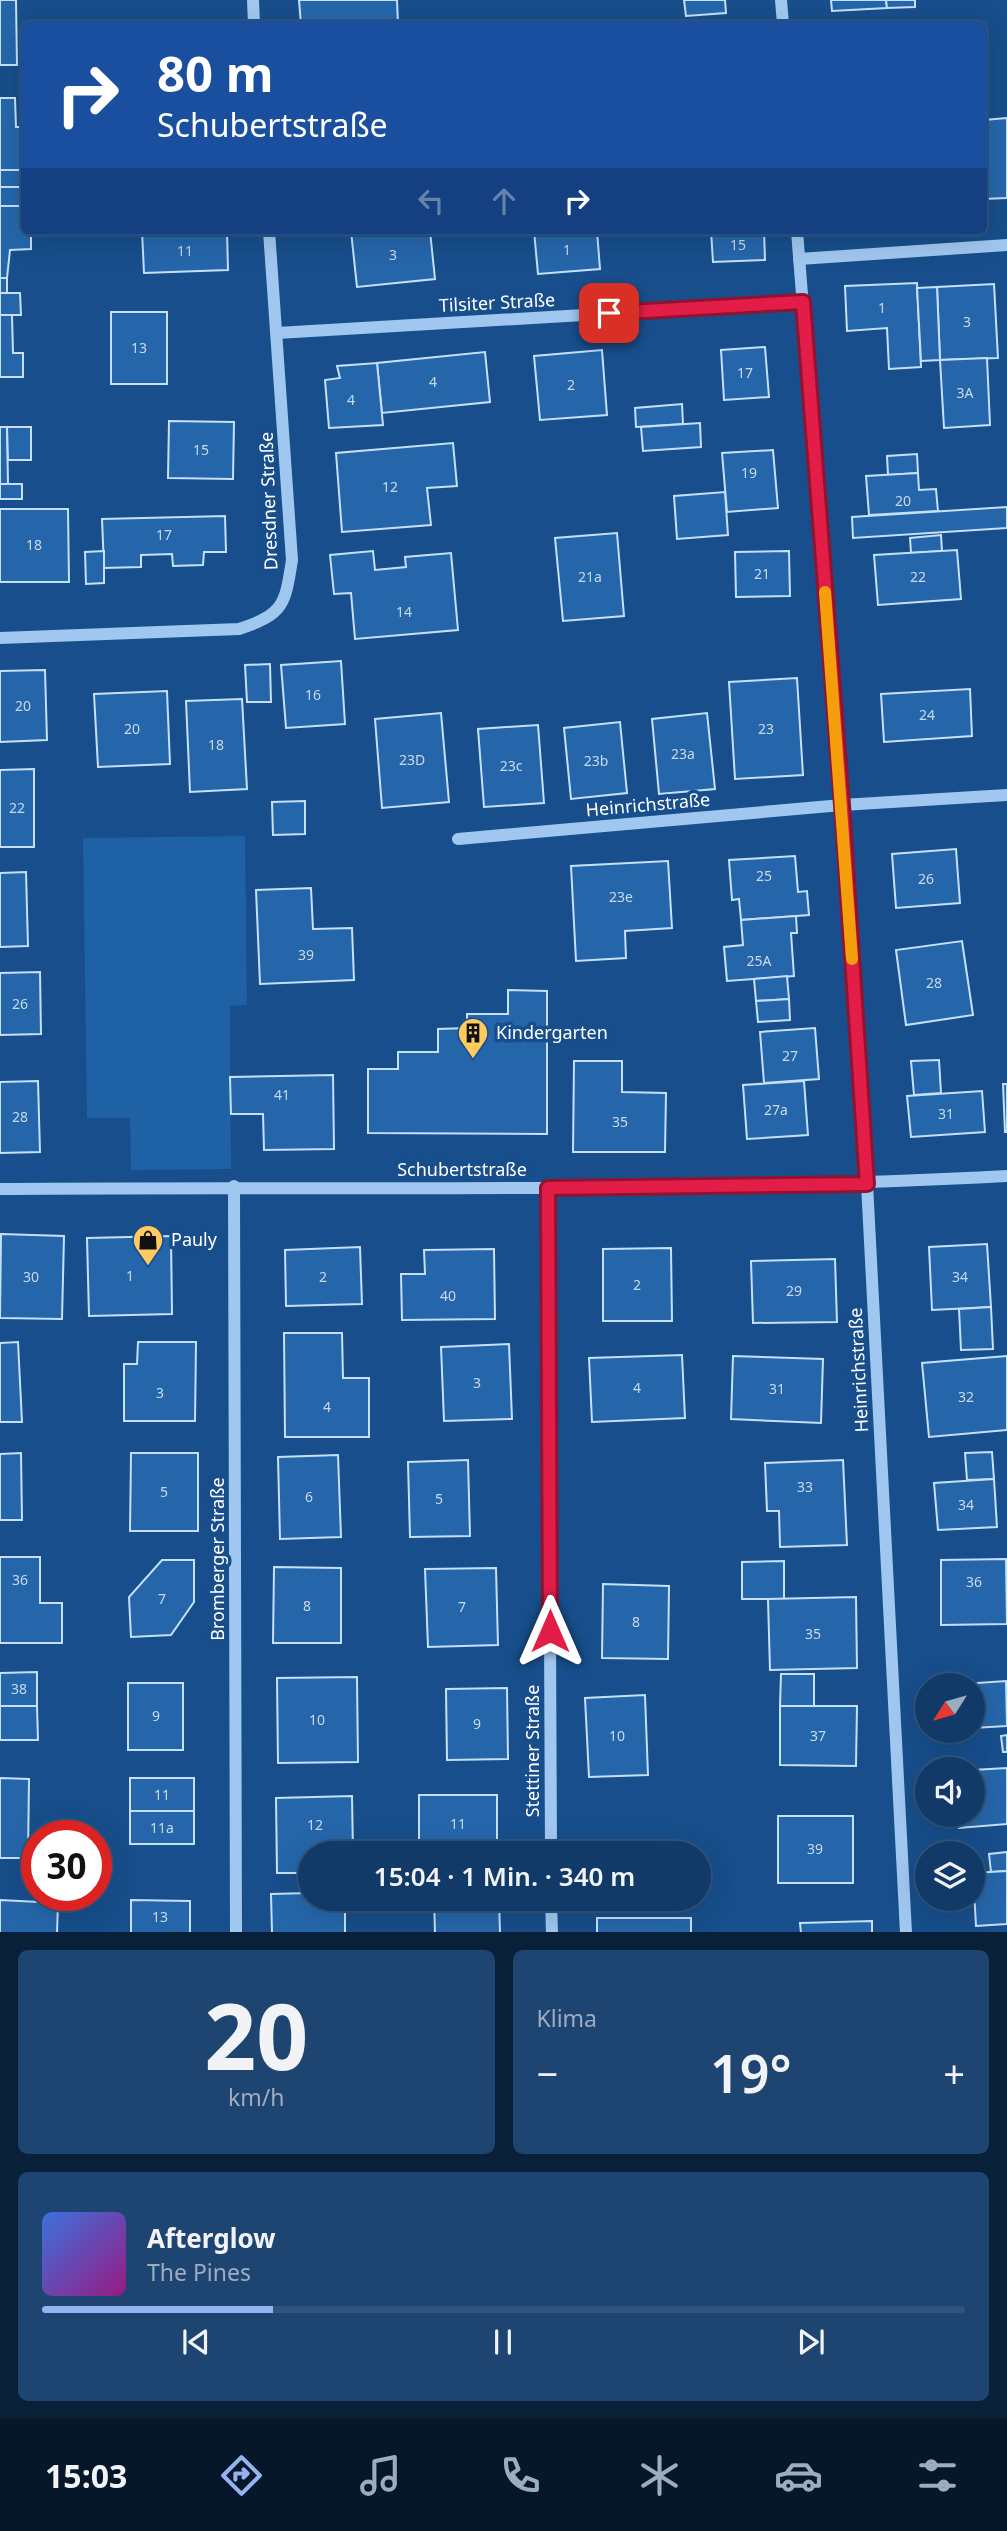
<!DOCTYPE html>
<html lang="de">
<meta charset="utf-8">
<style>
:root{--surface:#113a68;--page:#1e4571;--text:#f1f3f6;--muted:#9cadc0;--line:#30547c;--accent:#95b2f1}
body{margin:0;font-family:"Noto Sans",sans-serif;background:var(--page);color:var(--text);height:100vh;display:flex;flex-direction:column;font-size:26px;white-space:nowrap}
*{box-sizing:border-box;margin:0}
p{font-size:23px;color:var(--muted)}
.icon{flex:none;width:38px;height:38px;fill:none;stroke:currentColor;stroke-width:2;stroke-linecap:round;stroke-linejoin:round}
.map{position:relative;height:1932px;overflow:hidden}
.drawer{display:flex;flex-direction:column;gap:18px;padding:18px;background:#092039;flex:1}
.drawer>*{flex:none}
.guide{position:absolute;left:21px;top:21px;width:966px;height:214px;border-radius:10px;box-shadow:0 7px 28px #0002,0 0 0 2px var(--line);background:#1a4fa0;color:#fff;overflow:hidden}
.needle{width:46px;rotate:233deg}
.tools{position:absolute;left:915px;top:1673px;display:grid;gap:14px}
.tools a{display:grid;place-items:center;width:70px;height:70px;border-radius:50%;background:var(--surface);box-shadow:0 7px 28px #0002,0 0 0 2px var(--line);font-size:35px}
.speed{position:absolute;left:21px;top:1820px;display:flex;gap:14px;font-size:35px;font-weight:700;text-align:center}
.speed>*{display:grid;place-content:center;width:91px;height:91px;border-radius:50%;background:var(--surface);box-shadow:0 7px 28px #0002,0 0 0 2px var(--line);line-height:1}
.speed .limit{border:10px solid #d22;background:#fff;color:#111}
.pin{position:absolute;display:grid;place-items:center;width:60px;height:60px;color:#fff;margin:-30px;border-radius:14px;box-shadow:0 4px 10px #0006}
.me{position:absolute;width:77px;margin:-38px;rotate:0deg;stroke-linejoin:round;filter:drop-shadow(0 0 5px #0008)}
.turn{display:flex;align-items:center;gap:24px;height:147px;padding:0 21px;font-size:32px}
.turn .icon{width:91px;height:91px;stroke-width:2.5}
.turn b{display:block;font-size:49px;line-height:60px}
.lanes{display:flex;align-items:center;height:66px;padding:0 21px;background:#0003;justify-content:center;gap:35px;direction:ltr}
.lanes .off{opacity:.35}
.big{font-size:52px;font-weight:600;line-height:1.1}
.drawer .tile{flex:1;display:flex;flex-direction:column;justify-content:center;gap:10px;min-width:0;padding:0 24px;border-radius:10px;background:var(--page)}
.drawer .dial{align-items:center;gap:0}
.dial b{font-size:91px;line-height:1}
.song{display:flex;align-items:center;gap:21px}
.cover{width:84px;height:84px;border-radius:10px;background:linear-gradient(135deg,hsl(220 70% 55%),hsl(310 70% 35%))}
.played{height:7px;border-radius:4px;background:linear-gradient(90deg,var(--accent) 25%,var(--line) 25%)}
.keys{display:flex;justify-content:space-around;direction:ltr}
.heat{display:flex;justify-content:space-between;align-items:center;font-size:38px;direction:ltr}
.drawer .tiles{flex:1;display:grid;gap:18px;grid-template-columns:1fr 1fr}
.tile:last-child{grid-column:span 2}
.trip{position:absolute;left:298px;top:1841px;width:413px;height:70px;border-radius:35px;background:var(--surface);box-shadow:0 7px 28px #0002,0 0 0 2px var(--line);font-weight:600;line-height:70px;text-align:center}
.tab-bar{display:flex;height:112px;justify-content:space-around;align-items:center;background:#07172a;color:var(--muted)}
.tab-bar .icon{width:49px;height:49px}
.tab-bar .selected{color:var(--accent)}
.tab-bar b{font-size:32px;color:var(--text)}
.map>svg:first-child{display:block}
.green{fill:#1f61a5}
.building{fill:#2566aa;stroke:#c6e0fb;stroke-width:2}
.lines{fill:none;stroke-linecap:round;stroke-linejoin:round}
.minor{stroke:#a0c7ef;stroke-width:12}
.route-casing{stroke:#92132f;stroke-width:18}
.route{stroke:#e11d48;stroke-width:12}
.slow{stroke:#f59e0b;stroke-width:12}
.labels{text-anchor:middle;stroke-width:7;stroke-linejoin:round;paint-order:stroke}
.number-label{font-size:14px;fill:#c8d9ea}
.street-label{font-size:18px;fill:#fff;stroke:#174e8b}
.poi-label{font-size:18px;fill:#fff;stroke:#174e8b;text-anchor:start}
</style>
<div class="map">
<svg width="1007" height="1933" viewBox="0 0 1007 1933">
<rect width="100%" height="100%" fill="#174e8b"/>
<path class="green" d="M245,836L247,1005L230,1006L231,1169L131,1170L130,1118H87L83,838Z"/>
<g class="building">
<path d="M0,0H16L17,65H0Z"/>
<path d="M299,0H397L398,24H301Z"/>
<path d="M684,0H725L726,13L686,16Z"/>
<path d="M831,0H886L887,8L832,11Z"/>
<path d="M886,0H915V7L887,8Z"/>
<path d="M0,98H15L16,127H24V170H0Z"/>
<path d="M1007,118V198L984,199V120Z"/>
<rect x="0" y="170" width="24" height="17"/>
<rect x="0" y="187" width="24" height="19"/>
<path d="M0,206H24V231H31V249L10,250L7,278H0Z"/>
<path d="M142,231H227L228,270L144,273Z"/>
<path d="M351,231H430L435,279L357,287Z"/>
<path d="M534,231H597L600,269L538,274Z"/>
<path d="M711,231H764L765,260L713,262Z"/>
<rect x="0" y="278" width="7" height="15"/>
<path d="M917,283L921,367L889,369L887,328L847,331L845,286Z"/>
<path d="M994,284L998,358L940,360L937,287Z"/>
<path d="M937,287L940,360L921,361L917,288Z"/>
<path d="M0,293H20L21,315H0Z"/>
<rect x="111" y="312" width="56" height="72"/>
<path d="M0,315H12L13,353H23V377H0Z"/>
<path d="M765,347L769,397L724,400L721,350Z"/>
<path d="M602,350L607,415L540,420L534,356Z"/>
<path d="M485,352L490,402L382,413L377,363Z"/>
<path d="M987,358L990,425L944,428L940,360Z"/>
<path d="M377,363L383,425L329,428L325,380L340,378L337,366Z"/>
<path d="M682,404L683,424L636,427L635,408Z"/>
<path d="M169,421L234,422L233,479L168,478Z"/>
<path d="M700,423L701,447L643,451L641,427Z"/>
<path d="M0,427H7L8,484H0Z"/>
<path d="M7,427H31V460H8Z"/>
<path d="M453,443L457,486L427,488L431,525L342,532L336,453Z"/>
<path d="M773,450L778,508L727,512L722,453Z"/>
<path d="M917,454L918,473L888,475L887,456Z"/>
<path d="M918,473L919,490L936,489L938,511L869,515L866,476Z"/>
<rect x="0" y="484" width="22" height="15"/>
<path d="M725,492L728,535L677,539L674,496Z"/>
<path d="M1007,507V528L853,538L852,517Z"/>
<path d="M0,509H68L69,582H0Z"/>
<path d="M225,516L226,552H204L203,565L173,566L172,554L141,555V567L104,568L102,519Z"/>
<path d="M617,533L624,616L563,621L555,538Z"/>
<path d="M941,535L942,551L911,553L910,538Z"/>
<path d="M957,550L961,599L878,605L874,555Z"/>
<path d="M104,551V583L86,584L85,552Z"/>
<path d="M373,551L375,570L406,567L405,557L451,553L458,630L355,639L351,593L334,594L330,555Z"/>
<path d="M789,551L790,596L736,597L735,552Z"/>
<path d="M341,661L345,724L286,728L281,665Z"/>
<path d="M270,664L271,702H247L245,665Z"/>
<path d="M45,670L47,740L0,742V671Z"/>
<path d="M797,678L803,775L735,779L729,682Z"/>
<path d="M970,689L972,736L884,742L881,694Z"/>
<path d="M167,691L170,764L98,767L94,694Z"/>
<path d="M242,699L247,789L190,792L186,701Z"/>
<path d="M441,713L449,802L382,808L375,719Z"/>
<path d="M707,713L715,789L659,794L652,719Z"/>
<path d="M620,722L627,793L571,799L564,728Z"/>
<path d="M538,725L544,803L484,807L478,729Z"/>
<path d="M34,769V847H0V770Z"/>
<path d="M305,801V834L273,835L272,802Z"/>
<path d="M956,849L960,903L896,908L892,854Z"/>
<path d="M795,856L798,892L807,891L809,915L741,920L739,899L732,900L729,860Z"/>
<path d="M668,861L672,928L625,931L626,958L576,961L571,866Z"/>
<path d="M26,872L28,946L0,947V873Z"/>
<path d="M311,888L313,929L352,928L354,980L260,984L256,890Z"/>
<path d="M796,916L797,933H791L794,976L727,981L724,947L743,945L741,920Z"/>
<path d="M962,941L973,1015L906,1025L896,950Z"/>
<path d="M40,972L41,1034L0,1035V973Z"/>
<path d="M787,976L789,999L756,1001L754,979Z"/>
<path d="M508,990L547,991V1134L368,1133V1069H398V1052H438V1029L467,1028V1014H508Z"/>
<path d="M789,999L790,1020L758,1022L756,1001Z"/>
<path d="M815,1028L819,1079L764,1083L760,1032Z"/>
<path d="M939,1060L941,1093L914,1095L911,1061Z"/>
<path d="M574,1061H622V1092L666,1093L665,1152H573Z"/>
<path d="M333,1075L334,1149L264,1150L263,1114H231L230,1077Z"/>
<path d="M38,1081L40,1152L0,1153V1082Z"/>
<path d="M804,1081L808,1135L747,1139L743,1085Z"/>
<path d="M1003,1084H1007V1132H1005Z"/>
<path d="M982,1091L985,1132L911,1137L907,1096Z"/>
<path d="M1,1234L64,1236L62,1319L0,1318Z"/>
<path d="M171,1236L172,1314L89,1316L87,1238Z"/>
<path d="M987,1244L991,1307L932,1310L929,1247Z"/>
<path d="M360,1247L362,1304L286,1306L285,1250Z"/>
<path d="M671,1248L672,1321H603V1249Z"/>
<path d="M494,1249L495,1319L402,1320L401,1274H425L424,1250Z"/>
<path d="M835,1259L837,1322L753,1323L751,1261Z"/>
<path d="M991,1307L993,1349L961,1350L959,1309Z"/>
<path d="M284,1333H342L343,1378H369V1437H285Z"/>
<path d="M18,1342L22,1422H0V1343Z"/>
<path d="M138,1342H196L195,1421H124V1364H137Z"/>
<path d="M509,1344L512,1419L444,1421L441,1347Z"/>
<path d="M682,1355L685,1418L592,1422L589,1358Z"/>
<path d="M733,1356L823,1359L821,1423L731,1419Z"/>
<path d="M1007,1356V1430L929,1437L922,1363Z"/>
<path d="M992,1452L994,1479L967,1480L965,1453Z"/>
<path d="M21,1453L22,1520H0V1454Z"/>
<path d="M131,1453H198V1531H130Z"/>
<path d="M338,1455L341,1537L280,1539L278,1457Z"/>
<path d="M468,1460L470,1536L410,1537L408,1462Z"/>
<path d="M843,1460L847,1545L780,1547L779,1511H767L765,1463Z"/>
<path d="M994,1479L997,1527L938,1530L934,1483Z"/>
<path d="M0,1557H40V1603H62V1643H0Z"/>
<path d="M1006,1559L1007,1624L941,1625V1560Z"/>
<path d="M162,1560H194V1602L171,1635L131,1637L129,1597Z"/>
<path d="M784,1561V1599H742V1562Z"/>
<path d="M274,1567L341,1568V1643H273Z"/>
<path d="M496,1568L498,1645L428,1647L425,1569Z"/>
<path d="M603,1584L669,1586L668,1659L602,1658Z"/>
<path d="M856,1597L857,1668L770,1670L768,1599Z"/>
<path d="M37,1672V1706H0V1673Z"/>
<path d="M781,1674H814V1706H780Z"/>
<path d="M357,1677L358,1762L278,1763L277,1678Z"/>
<path d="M1006,1681L1007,1726L973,1728V1685H947Z"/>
<rect x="128" y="1683" width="55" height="67"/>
<path d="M507,1688L508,1759L447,1760L446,1689Z"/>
<path d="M645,1695L648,1775L589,1777L585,1698Z"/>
<path d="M0,1706H37L38,1740H0Z"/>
<path d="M780,1706H857L856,1766L780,1765Z"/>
<path d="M1007,1735V1752H1003L1001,1736Z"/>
<path d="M1007,1768V1824L959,1828L958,1815H973V1770Z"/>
<path d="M0,1778L29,1779L28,1858H0Z"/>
<rect x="130" y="1778" width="64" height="33"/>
<rect x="419" y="1795" width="78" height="58"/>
<path d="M352,1796L353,1853H310V1873H277L276,1798Z"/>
<rect x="130" y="1811" width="64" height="33"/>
<rect x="778" y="1816" width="75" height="67"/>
<path d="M1007,1852V1871L991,1872L989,1854Z"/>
<path d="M1007,1871V1924L976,1926L973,1873Z"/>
<path d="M310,1893V1899H345V1933H272L271,1894Z"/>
<path d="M434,1899H499L500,1933H435Z"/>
<path d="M0,1900L58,1903L57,1933H0Z"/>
<path d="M131,1900L190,1901V1933H131Z"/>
<rect x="597" y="1918" width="94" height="15"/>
<path d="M872,1921V1933H801L800,1923Z"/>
</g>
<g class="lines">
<g class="minor">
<path d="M253,0L254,24"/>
<path d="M781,0L783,24"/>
<path d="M797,231L842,805L867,1184L906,1933"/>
<path d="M799,259L1007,245"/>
<path d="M277,333L803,302"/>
<path d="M0,638L239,629C284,614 285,605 292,560L269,231"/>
<path d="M458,839L842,805L1007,795"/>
<path d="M234,1186L236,1933"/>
<path d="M548,1188L551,1853"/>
<path d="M0,1189C336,1186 672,1194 1007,1176"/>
<path d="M551,1899L552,1933"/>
</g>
</g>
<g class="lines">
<g class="route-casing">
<path id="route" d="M550,1631L548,1188L867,1184L842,805L803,302L609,313"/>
</g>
<use href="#route" class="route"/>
<path class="slow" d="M825,592L852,959"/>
</g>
<defs>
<g id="building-pin" transform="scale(1.575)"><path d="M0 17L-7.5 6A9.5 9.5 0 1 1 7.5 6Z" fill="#ffca5e" stroke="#174e8b"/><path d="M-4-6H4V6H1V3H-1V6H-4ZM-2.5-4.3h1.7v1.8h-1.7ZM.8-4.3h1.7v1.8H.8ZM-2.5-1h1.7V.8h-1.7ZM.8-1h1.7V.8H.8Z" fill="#111"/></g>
<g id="shop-pin" transform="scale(1.575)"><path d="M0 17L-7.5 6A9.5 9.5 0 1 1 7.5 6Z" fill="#ffca5e" stroke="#174e8b"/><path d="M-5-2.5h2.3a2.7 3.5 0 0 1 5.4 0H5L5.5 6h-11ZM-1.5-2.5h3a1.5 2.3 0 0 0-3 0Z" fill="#111"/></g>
</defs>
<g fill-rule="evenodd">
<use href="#building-pin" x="473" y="1033"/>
<use href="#shop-pin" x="148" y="1240"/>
</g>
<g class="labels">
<g class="number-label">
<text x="738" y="250">15</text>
<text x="567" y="255">1</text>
<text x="185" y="256">11</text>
<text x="393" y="260">3</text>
<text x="882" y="313">1</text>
<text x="967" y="327">3</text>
<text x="139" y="353">13</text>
<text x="745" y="378">17</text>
<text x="433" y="387">4</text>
<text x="571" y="390">2</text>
<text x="965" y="398">3A</text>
<text x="351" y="405">4</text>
<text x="201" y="455">15</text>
<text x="749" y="478">19</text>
<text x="390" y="492">12</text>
<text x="903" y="506">20</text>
<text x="164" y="540">17</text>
<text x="34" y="550">18</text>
<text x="762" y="579">21</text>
<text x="590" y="582">21a</text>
<text x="918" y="582">22</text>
<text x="404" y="617">14</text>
<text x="313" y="700">16</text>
<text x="23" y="711">20</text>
<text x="927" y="720">24</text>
<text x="132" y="734">20</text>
<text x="766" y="734">23</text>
<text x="216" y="750">18</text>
<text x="683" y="759">23a</text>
<text x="412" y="765">23D</text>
<text x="596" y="766">23b</text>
<text x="511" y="771">23c</text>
<text x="17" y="813">22</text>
<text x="764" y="881">25</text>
<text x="926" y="884">26</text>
<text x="621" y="902">23e</text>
<text x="306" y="960">39</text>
<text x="759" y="966">25A</text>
<text x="934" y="988">28</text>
<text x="20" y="1009">26</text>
<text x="790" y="1061">27</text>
<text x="282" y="1100">41</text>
<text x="776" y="1115">27a</text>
<text x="946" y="1119">31</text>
<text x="20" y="1122">28</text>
<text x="620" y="1127">35</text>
<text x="130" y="1281">1</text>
<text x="31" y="1282">30</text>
<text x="323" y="1282">2</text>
<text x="960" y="1282">34</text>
<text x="637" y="1290">2</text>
<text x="794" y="1296">29</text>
<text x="448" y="1301">40</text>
<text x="477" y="1388">3</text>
<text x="637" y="1393">4</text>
<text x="777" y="1394">31</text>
<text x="160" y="1398">3</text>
<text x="966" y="1402">32</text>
<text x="327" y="1412">4</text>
<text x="805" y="1492">33</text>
<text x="164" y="1497">5</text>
<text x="309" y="1502">6</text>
<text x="439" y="1504">5</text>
<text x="966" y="1510">34</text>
<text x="20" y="1585">36</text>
<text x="974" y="1587">36</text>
<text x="162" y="1604">7</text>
<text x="307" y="1611">8</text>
<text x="462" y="1612">7</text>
<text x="636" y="1627">8</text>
<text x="813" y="1639">35</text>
<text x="19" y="1694">38</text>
<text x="156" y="1721">9</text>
<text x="317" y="1725">10</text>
<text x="477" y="1729">9</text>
<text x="617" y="1741">10</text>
<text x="818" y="1741">37</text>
<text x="162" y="1800">11</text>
<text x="458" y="1829">11</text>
<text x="315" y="1830">12</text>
<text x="162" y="1833">11a</text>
<text x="815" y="1854">39</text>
<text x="160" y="1922">13</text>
</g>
<g class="street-label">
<text transform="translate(497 303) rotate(-3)" y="6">Tilsiter Straße</text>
<text transform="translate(269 501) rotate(-92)" y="6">Dresdner Straße</text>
<text transform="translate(648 805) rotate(-5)" y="6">Heinrichstraße</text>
<text x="462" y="1176">Schubertstraße</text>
<text transform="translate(859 1370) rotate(-93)" y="6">Heinrichstraße</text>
<text transform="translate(218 1559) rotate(-90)" y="6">Bromberger Straße</text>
<text transform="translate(533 1751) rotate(-90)" y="6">Stettiner Straße</text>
</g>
<g class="poi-label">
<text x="496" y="1039">Kindergarten</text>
<text x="171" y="1246">Pauly</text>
</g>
</g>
</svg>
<div class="tools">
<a><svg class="needle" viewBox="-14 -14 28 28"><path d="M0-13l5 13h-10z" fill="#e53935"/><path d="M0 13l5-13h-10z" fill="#9cadc0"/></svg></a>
<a><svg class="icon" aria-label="sound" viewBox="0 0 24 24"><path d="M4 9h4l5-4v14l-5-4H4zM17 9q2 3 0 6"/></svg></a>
<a><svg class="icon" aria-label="layers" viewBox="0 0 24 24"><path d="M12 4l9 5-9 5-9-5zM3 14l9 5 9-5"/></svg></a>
</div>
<div class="speed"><div class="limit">30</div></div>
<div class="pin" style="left:609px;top:313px;background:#d93025"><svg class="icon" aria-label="arrive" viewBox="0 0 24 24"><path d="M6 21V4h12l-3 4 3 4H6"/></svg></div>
<svg class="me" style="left:550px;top:1631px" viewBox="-20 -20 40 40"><path d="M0-17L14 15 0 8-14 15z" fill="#e11d48" stroke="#fff" stroke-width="4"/></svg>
<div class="trip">15:04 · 1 Min. · 340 m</div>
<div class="guide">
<div class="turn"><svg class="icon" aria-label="right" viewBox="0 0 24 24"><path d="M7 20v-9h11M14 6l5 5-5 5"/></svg><div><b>80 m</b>Schubertstraße</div></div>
<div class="lanes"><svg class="icon off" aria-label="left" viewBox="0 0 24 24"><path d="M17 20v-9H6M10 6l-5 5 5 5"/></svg><svg class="icon off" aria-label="ahead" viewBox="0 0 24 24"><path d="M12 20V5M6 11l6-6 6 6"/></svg><svg class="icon" aria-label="right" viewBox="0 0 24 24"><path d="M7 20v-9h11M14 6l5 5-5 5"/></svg></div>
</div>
</div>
<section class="drawer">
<div class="tiles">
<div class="tile dial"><b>20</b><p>km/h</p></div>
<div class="tile"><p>Klima</p>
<div class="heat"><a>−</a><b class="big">19°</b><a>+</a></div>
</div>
<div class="tile">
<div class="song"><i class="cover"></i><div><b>Afterglow</b><p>The Pines</p></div></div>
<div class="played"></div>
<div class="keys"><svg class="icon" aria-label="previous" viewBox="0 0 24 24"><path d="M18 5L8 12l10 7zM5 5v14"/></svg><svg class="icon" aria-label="pause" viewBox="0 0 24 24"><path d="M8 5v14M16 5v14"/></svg><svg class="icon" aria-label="next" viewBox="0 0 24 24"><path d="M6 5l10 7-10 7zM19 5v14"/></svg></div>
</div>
</div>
</section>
<nav class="tab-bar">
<b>15:03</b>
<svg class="icon selected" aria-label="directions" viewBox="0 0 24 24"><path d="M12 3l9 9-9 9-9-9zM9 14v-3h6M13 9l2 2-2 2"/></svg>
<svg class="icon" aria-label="music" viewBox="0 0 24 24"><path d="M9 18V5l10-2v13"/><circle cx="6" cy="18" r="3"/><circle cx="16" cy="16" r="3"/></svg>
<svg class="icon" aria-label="phone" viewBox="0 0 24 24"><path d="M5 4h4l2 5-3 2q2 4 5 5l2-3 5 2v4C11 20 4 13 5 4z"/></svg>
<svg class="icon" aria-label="climate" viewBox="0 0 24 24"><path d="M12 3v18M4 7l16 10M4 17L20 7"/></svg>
<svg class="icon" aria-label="car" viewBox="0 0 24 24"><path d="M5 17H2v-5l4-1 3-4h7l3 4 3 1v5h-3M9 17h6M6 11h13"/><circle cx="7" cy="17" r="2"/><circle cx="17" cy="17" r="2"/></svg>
<svg class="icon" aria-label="filters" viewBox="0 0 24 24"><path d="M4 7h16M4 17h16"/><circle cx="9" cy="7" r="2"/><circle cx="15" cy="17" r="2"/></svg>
</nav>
